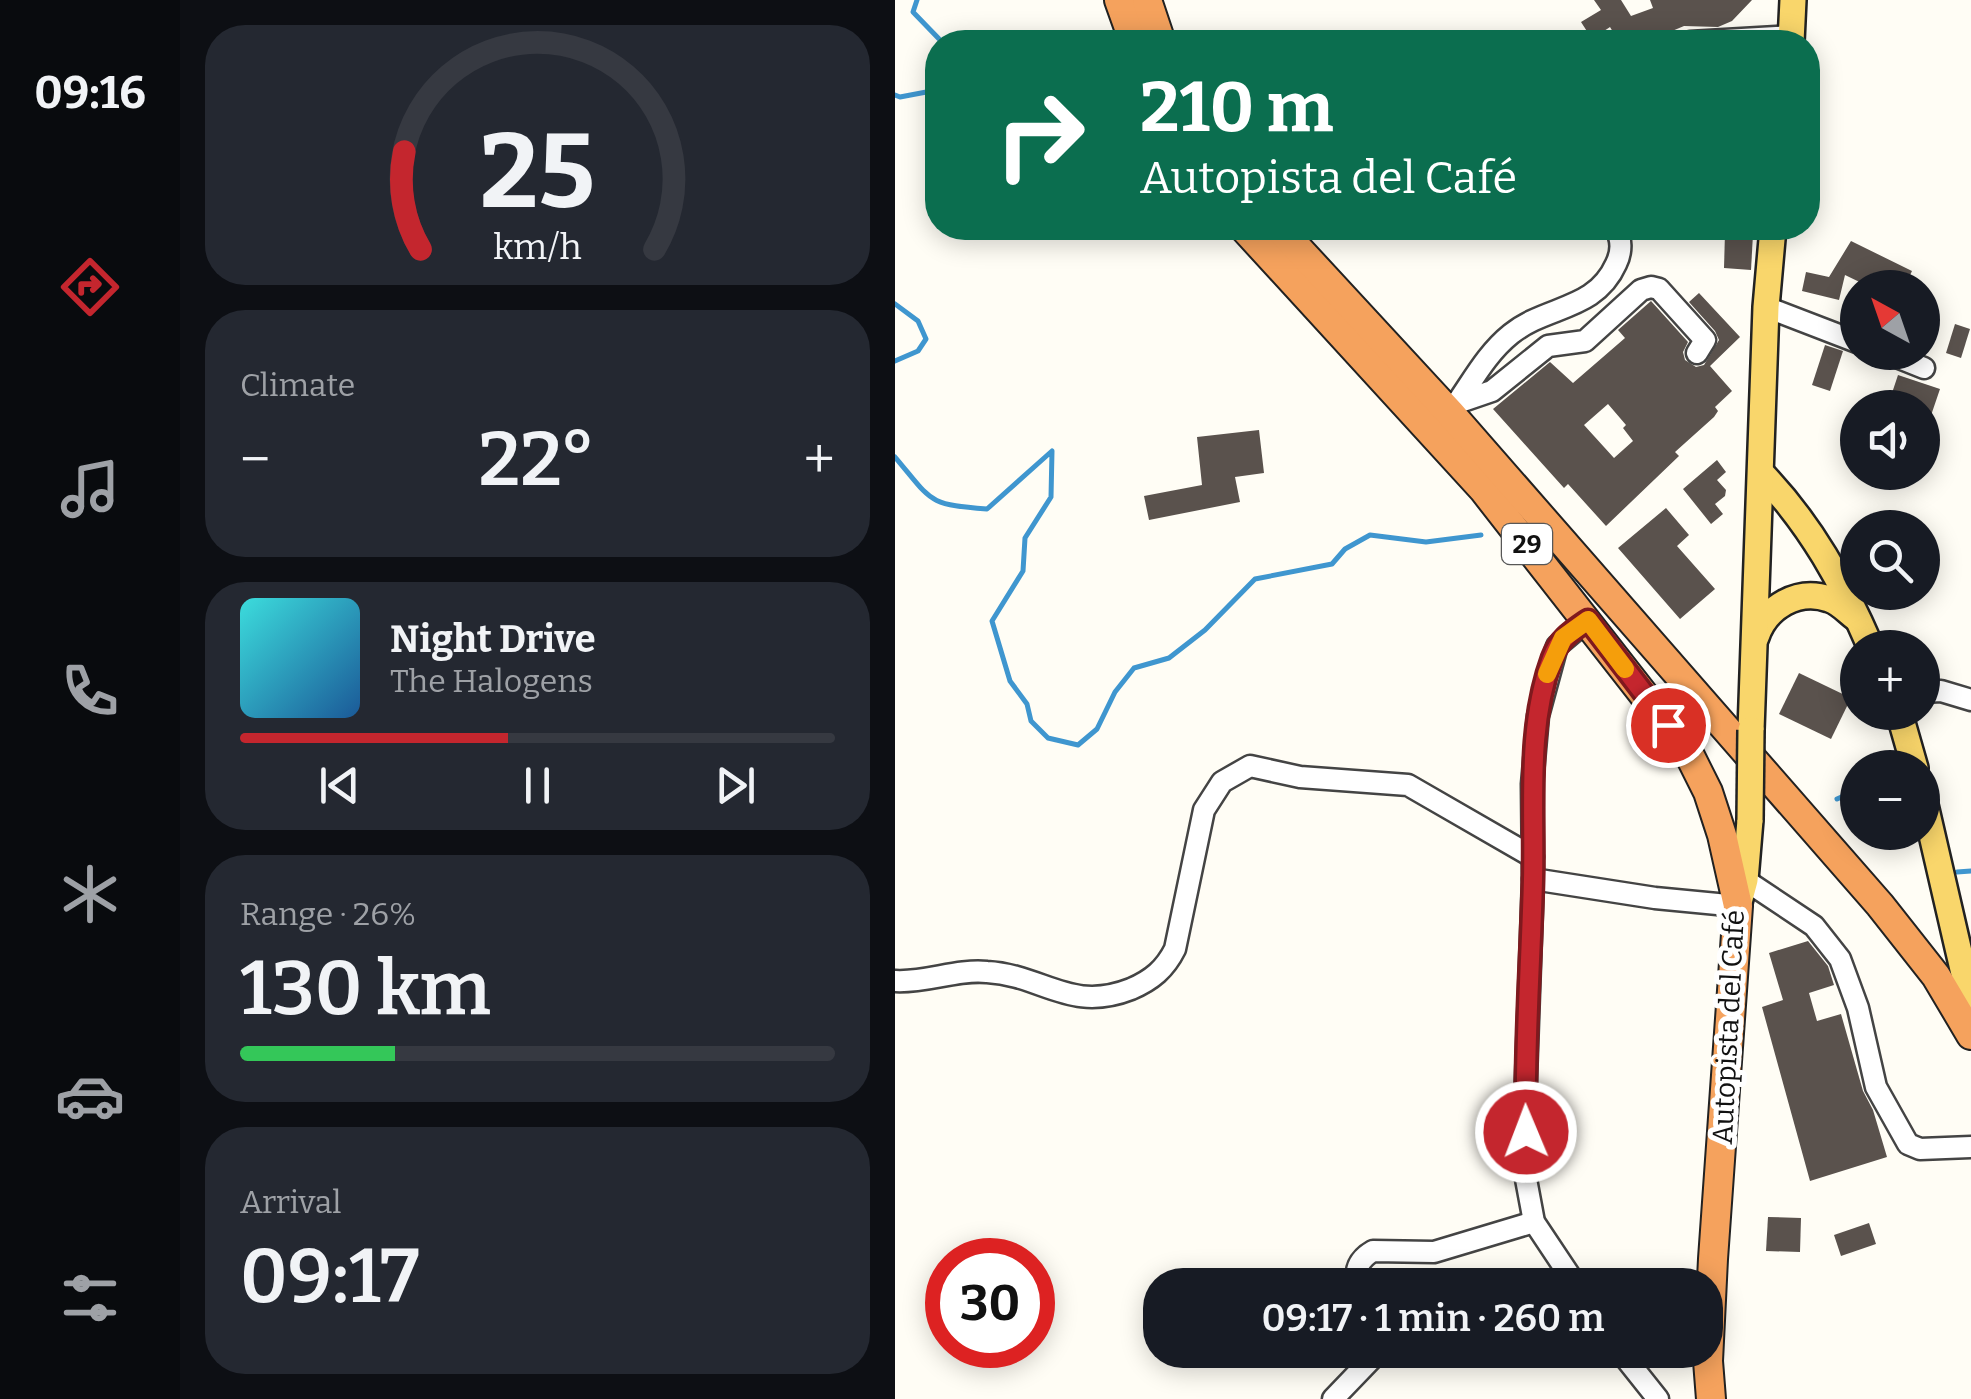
<!DOCTYPE html>
<meta charset="utf-8">
<style>
:root{--surface:#171b24;--page:#242831;--text:#f1f3f6;--muted:#9ea1a6;--line:#363941;--accent:#c4262e}
body{margin:0;font-family:Bitter,serif;background:var(--page);color:var(--text);height:100vh;display:flex;flex-direction:column;font-size:38px;white-space:nowrap}
*{box-sizing:border-box;margin:0}
p{font-size:32px;color:var(--muted)}
.icon{flex:none;width:55px;height:55px;fill:none;stroke:currentColor;stroke-width:2;stroke-linecap:round;stroke-linejoin:round}
.map{position:relative;flex:1;overflow:hidden}
.sheet{display:flex;flex-direction:column;gap:25px;padding:25px;background:#0d0f14;width:715px}
.sheet>*{flex:none}
.top-card{position:absolute;left:30px;top:30px;width:895px;height:210px;border-radius:40px;box-shadow:0 5px 25px #0003;background:#0b6e4f;color:#fff;overflow:hidden}
.needle{width:65px;rotate:320deg}
.buttons{position:absolute;left:945px;top:270px;display:grid;gap:20px}
.buttons a{display:grid;place-items:center;width:100px;height:100px;border-radius:50%;background:var(--surface);box-shadow:0 5px 25px #0003;font-size:50px}
.speed{position:absolute;left:30px;top:1238px;display:flex;gap:20px;font-size:50px;font-weight:700;text-align:center}
.speed>*{display:grid;place-content:center;width:130px;height:130px;border-radius:50%;background:var(--surface);box-shadow:0 5px 25px #0003;line-height:1}
.speed .limit{border:15px solid #d22;background:#fff;color:#111}
.pin{position:absolute;display:grid;place-items:center;width:85px;height:85px;color:#fff;margin:-42px;border:5px solid #fff;border-radius:50%;box-shadow:0 2px 10px #0007}
.me{position:absolute;width:110px;margin:-55px;rotate:359deg;stroke-linejoin:round;filter:drop-shadow(0 0 8px #0008)}
.turn{display:flex;align-items:center;gap:35px;height:210px;padding:0 50px;font-size:45px}
.turn .icon{width:130px;height:130px;stroke-width:2.5}
.turn b{display:block;font-size:70px;line-height:85px}
.big{font-size:75px;font-weight:600;line-height:1.1}
.sheet .widget{flex:1;display:flex;flex-direction:column;justify-content:center;gap:15px;min-width:0;padding:0 35px;border-radius:40px;background:var(--page)}
.sheet .dial{align-items:center;gap:0}
.dial svg{height:260px;overflow:visible;fill:none;stroke:var(--line);stroke-width:7;stroke-linecap:round;text-anchor:middle}
.dial text{fill:var(--text);stroke:none}
.song{display:flex;align-items:center;gap:30px}
.cover{width:120px;height:120px;border-radius:15px;background:linear-gradient(135deg,hsl(180 70% 55%),hsl(210 70% 35%))}
.played{height:10px;border-radius:5px;background:linear-gradient(90deg,var(--accent) 45%,var(--line) 45%)}
.keys{display:flex;justify-content:space-around;direction:ltr}
.heat{display:flex;justify-content:space-between;align-items:center;font-size:55px;direction:ltr}
.charge{height:15px;border-radius:8px;background:linear-gradient(90deg,#34c759 26%,var(--line) 0)}
.trip{position:absolute;left:248px;top:1268px;width:580px;height:100px;border-radius:40px;background:var(--surface);box-shadow:0 5px 25px #0003;font-weight:600;line-height:100px;text-align:center}
main{display:flex;flex:1;min-height:0}
.menu{display:flex;flex-direction:column;width:180px;justify-content:space-around;align-items:center;background:#090b0e;color:var(--muted)}
.menu .icon{width:70px;height:70px}
.menu .on{color:var(--accent)}
.menu b{font-size:45px;color:var(--text)}
.map>svg:first-child{display:block}
.lines{fill:none;stroke-linecap:round;stroke-linejoin:round}
.stream{stroke:#3f96cf;stroke-width:5}
.building{fill:#5a524d;fill-rule:evenodd}
.minor-casing{stroke:#444;stroke-width:25}
.major-casing{stroke:#222;stroke-width:30}
.highway-casing{stroke:#222;stroke-width:32}
.minor{stroke:#fff;stroke-width:20}
.major{stroke:#f9d66b;stroke-width:25}
.highway{stroke:#f5a25d;stroke-width:28}
.major-bridge-casing{stroke:#222;stroke-width:30;stroke-linecap:butt}
.major-bridge{stroke:#f9d66b;stroke-width:25}
.route-casing{stroke:#7f191e;stroke-width:25}
.route{stroke:#c4262e;stroke-width:18}
.slow{stroke:#f59e0b;stroke-width:18}
.labels{text-anchor:middle;stroke-width:10;stroke-linejoin:round;paint-order:stroke}
.shield{fill:#fff;stroke:#585858;stroke-width:2.5}
.shield-label{font-size:25px;font-weight:bold;fill:#111}
.street-label{font-size:28px;fill:#111;stroke:#fff}
</style>
<main>
<nav class="menu">
<b>09:16</b>
<svg class="icon on" aria-label="directions" viewBox="0 0 24 24"><path d="M12 3l9 9-9 9-9-9zM9 14v-3h6M13 9l2 2-2 2"/></svg>
<svg class="icon" aria-label="music" viewBox="0 0 24 24"><path d="M9 18V5l10-2v13"/><circle cx="6" cy="18" r="3"/><circle cx="16" cy="16" r="3"/></svg>
<svg class="icon" aria-label="phone" viewBox="0 0 24 24"><path d="M5 4h4l2 5-3 2q2 4 5 5l2-3 5 2v4C11 20 4 13 5 4z"/></svg>
<svg class="icon" aria-label="climate" viewBox="0 0 24 24"><path d="M12 3v18M4 7l16 10M4 17L20 7"/></svg>
<svg class="icon" aria-label="car" viewBox="0 0 24 24"><path d="M5 17H2v-5l4-1 3-4h7l3 4 3 1v5h-3M9 17h6M6 11h13"/><circle cx="7" cy="17" r="2"/><circle cx="17" cy="17" r="2"/></svg>
<svg class="icon" aria-label="filters" viewBox="0 0 24 24"><path d="M4 7h16M4 17h16"/><circle cx="9" cy="7" r="2"/><circle cx="15" cy="17" r="2"/></svg>
</nav>
<section class="sheet">
<div class="widget dial"><svg viewBox="0 0 100 80">
<path d="M14 69A42 42 0 1 1 86 69"/>
<path d="M14 69A42 42 0 0 1 9 39" stroke="#c4262e"/>
<text x="50" y="56" font-size="32" font-weight="700">25</text>
<text x="50" y="72" font-size="11">km/h</text>
</svg></div>
<div class="widget"><p>Climate</p>
<div class="heat"><a>−</a><b class="big">22°</b><a>+</a></div>
</div>
<div class="widget">
<div class="song"><i class="cover"></i><div><b>Night Drive</b><p>The Halogens</p></div></div>
<div class="played"></div>
<div class="keys"><svg class="icon" aria-label="previous" viewBox="0 0 24 24"><path d="M18 5L8 12l10 7zM5 5v14"/></svg><svg class="icon" aria-label="pause" viewBox="0 0 24 24"><path d="M8 5v14M16 5v14"/></svg><svg class="icon" aria-label="next" viewBox="0 0 24 24"><path d="M6 5l10 7-10 7zM19 5v14"/></svg></div>
</div>
<div class="widget"><p>Range · 26%</p><b class="big">130 km</b><div class="charge"></div></div>
<div class="widget"><p>Arrival</p><b class="big">09:17</b></div>
</section>
<div class="map">
<svg width="1076" height="1399" viewBox="0 0 1076 1399">
<rect width="100%" height="100%" fill="#fffdf5"/>
<g class="lines">
<g class="stream">
<path d="M22,0L18,12L47,42"/>
<path d="M0,95L5,97L42,90"/>
<path d="M0,304L23,321L31,339L23,351L0,361"/>
<path d="M0,457C38,502 31,504 92,509L157,451L156,497L130,538L128,571L97,621L115,681L132,704L136,721L153,738L183,745L202,729L220,692L239,668L274,658L310,630L360,579L437,564L450,549L475,535L531,542L586,535"/>
<path d="M942,799L962,790"/>
<path d="M1062,872L1076,871"/>
</g>
</g>
<g class="building">
<path d="M699,0H726L736,16L758,8L755,0H857L837,21L823,27L789,26L751,42H724L715,27L697,39L686,22L706,10Z"/>
<path d="M830,233L858,234L856,270L829,268Z"/>
<path d="M956,241L1017,271L1009,288H977L950,275L944,300L907,291L911,272L934,277Z"/>
<path d="M804,293L845,337L815,366L837,391L820,407L823,411L819,417L780,452L784,456L711,526L673,484L669,488L598,409L655,362L678,383L730,338L723,330L756,301L793,342L788,352L790,360L801,367L809,365L824,340L820,331L794,302ZM713,404L731,425L728,428L738,441L719,458L689,425Z"/>
<path d="M1060,324L1075,329L1066,358L1051,353Z"/>
<path d="M930,345L948,351L935,391L917,385Z"/>
<path d="M1003,375L1045,389L1030,433H1028V408H992Z"/>
<path d="M364,430L369,473L340,477L345,502L254,520L249,496L307,485L302,437Z"/>
<path d="M822,460L831,472L822,480L831,490L830,496L820,504L828,514L816,524L788,489Z"/>
<path d="M771,508L794,535L782,546L820,589L785,619L723,548Z"/>
<path d="M904,673L956,698L936,739L884,714Z"/>
<path d="M913,941L933,966L939,985L914,993L922,1021L946,1014L968,1091L978,1110L992,1157L915,1181L867,1007L888,1000L874,953Z"/>
<path d="M873,1217L906,1218L905,1252L871,1251Z"/>
<path d="M974,1223L981,1244L946,1256L939,1235Z"/>
</g>
<g class="lines">
<g class="minor-casing">
<g id="minor">
<path d="M795,42L896,36"/>
<path d="M871,307L962,342"/>
<path d="M989,352L1029,368"/>
<path d="M562,403L597,391L653,346L690,341L746,290L756,287L764,289L810,340L802,353"/>
<path d="M559,407C577,382 591,354 616,334C652,305 700,311 721,264C727,252 727,239 720,228"/>
<path d="M1028,692L1046,691L1076,700"/>
<path d="M638,879L760,898L843,906"/>
<path d="M850,880L919,926L945,959L963,1008L981,1087L1013,1144L1025,1149L1076,1147"/>
<path d="M0,981C31,983 61,969 92,972C148,975 175,1013 236,989C257,980 270,969 280,949L309,810L327,782L355,766L405,777L513,785L638,857"/>
<path d="M463,1285C459,1270 464,1259 478,1251L539,1252L639,1222"/>
<path d="M681,1285L639,1222L628,1163L638,879L637,784L643,716L662,646L693,620"/>
<path d="M724,1350L763,1399"/>
<path d="M438,1399L485,1350"/>
</g>
</g>
<g class="major-casing">
<g id="major">
<path d="M896,42L898,0"/>
<path d="M867,474C916,525 948,583 976,648"/>
<path d="M861,637C871,607 903,588 934,599C944,602 952,611 961,618"/>
<path d="M1004,712L1020,768"/>
<path d="M856,730L871,307L878,228"/>
<path d="M1028,796L1076,1004"/>
<path d="M843,906L850,880L855,820"/>
</g>
</g>
<g class="highway-casing">
<g id="highway">
<path d="M224,0L239,42"/>
<path d="M252,0L266,42"/>
<path d="M349,228L588,489L792,750L813,792L827,835L843,906L818,1259L813,1361L816,1399"/>
<path d="M384,228L555,413L985,905L1041,976L1076,1035"/>
</g>
</g>
<use href="#minor" class="minor"/>
<use href="#major" class="major"/>
<use href="#highway" class="highway"/>
<g class="major-bridge-casing">
<path id="major-bridge" d="M855,820L856,730"/>
</g>
<use href="#major-bridge" class="major-bridge"/>
</g>
<g class="lines">
<g class="route-casing">
<path id="route" d="M631,1132C629,1047 636,963 638,879C640,806 631,729 657,658C664,639 677,631 693,620L773,725"/>
</g>
<use href="#route" class="route"/>
<path class="slow" d="M652,674L668,638L693,620L730,669"/>
</g>
<g class="labels">
<rect class="shield" x="607" y="524" width="50" height="40" rx="8"/>
<g class="shield-label">
<text x="632" y="553">29</text>
</g>
<g class="street-label">
<text transform="translate(833 1027) rotate(-87)" y="10">Autopista del Café</text>
</g>
</g>
</svg>
<div class="buttons">
<a><svg class="needle" viewBox="-14 -14 28 28"><path d="M0-13l5 13h-10z" fill="#e53935"/><path d="M0 13l5-13h-10z" fill="#9ea1a6"/></svg></a>
<a><svg class="icon" aria-label="sound" viewBox="0 0 24 24"><path d="M4 9h4l5-4v14l-5-4H4zM17 9q2 3 0 6"/></svg></a>
<a><svg class="icon" aria-label="search" viewBox="0 0 24 24"><circle cx="10" cy="10" r="6"/><path d="M15 15l6 6"/></svg></a>
<a>+</a>
<a>−</a>
</div>
<div class="speed"><div class="limit">30</div></div>
<div class="pin" style="left:773px;top:725px;background:#d93025"><svg class="icon" aria-label="arrive" viewBox="0 0 24 24"><path d="M6 21V4h12l-3 4 3 4H6"/></svg></div>
<svg class="me" style="left:631px;top:1132px" viewBox="-20 -20 40 40"><circle r="17" fill="#c4262e" stroke="#fff" stroke-width="3"/><path d="M0-11L8 9 0 5-8 9z" fill="#fff"/></svg>
<div class="trip">09:17 · 1 min · 260 m</div>
<div class="top-card">
<div class="turn"><svg class="icon" aria-label="right" viewBox="0 0 24 24"><path d="M7 20v-9h11M14 6l5 5-5 5"/></svg><div><b>210 m</b>Autopista del Café</div></div>
</div>
</div>
</main>
